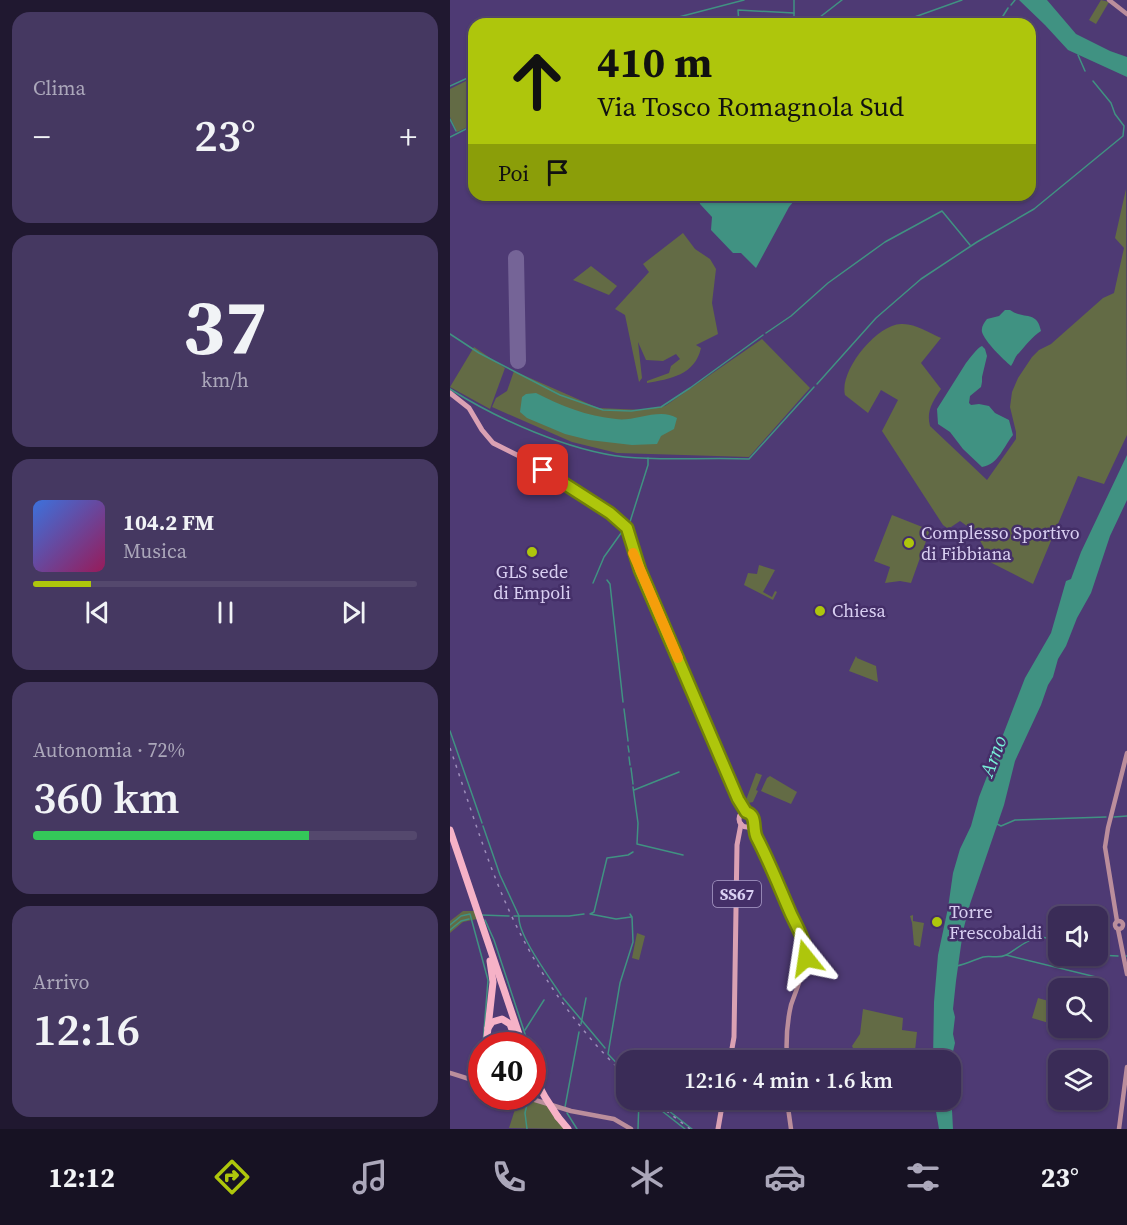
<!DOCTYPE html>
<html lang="it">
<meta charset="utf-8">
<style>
:root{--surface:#3a2c57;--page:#453861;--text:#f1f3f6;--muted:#aba7ba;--line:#54486d;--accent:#aec60c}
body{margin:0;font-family:"Source Serif 4",serif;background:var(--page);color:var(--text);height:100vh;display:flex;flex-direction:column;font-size:22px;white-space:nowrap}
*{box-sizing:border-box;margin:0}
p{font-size:20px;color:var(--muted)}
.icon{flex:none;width:33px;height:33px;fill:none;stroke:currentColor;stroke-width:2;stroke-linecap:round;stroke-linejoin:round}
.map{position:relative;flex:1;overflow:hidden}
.panel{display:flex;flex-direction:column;gap:12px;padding:12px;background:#201830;width:450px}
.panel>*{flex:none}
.banner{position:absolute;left:18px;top:18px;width:568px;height:183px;border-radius:18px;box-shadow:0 2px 4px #0004,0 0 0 2px var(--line);background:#aec60c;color:#111;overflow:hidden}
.buttons{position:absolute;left:598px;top:906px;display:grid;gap:12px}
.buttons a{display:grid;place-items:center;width:60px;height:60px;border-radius:12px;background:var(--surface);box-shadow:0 2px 4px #0004,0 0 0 2px var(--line);font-size:30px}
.speed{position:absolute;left:18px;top:1032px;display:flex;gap:12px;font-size:30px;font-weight:700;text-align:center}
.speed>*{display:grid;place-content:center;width:78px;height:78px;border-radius:50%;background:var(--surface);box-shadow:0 2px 4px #0004,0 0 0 2px var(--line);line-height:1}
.speed .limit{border:9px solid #d22;background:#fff;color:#111}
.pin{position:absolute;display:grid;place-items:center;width:51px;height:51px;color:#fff;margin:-26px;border-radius:12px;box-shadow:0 3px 9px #0006}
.me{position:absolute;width:66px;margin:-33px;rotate:345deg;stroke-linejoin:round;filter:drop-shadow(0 0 4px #0008)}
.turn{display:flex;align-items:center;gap:21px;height:126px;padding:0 30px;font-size:27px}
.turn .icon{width:78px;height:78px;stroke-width:2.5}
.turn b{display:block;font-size:42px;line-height:51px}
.then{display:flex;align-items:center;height:57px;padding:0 30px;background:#0003;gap:12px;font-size:22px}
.big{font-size:45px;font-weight:600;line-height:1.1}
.panel .tile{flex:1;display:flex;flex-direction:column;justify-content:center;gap:9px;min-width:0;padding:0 21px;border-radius:18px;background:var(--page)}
.panel .dial{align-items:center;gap:0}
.dial b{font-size:78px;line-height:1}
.song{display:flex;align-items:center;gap:18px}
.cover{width:72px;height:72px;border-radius:9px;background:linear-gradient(135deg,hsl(220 70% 55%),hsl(330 70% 35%))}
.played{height:6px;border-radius:3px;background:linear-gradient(90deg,var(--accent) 15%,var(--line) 15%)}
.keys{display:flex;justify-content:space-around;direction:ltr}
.heat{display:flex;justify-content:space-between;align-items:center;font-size:33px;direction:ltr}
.charge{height:9px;border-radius:4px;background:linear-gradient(90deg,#34c759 72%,var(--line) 0)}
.trip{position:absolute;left:166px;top:1050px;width:345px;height:60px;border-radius:18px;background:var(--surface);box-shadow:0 2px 4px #0004,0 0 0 2px var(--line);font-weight:600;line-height:60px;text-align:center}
.tabs{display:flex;height:96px;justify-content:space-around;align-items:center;background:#171223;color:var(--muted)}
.tabs .icon{width:42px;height:42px}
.tabs .selected{color:var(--accent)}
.tabs b{font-size:27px;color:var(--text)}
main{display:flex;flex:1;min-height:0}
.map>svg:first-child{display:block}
.green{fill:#636b45}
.water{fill:#409282}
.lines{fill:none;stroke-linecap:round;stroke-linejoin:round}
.stream{stroke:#409282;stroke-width:1.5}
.runway{stroke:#756497;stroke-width:16}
.secondary{stroke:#bb8e9c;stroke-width:4.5}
.primary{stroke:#daa1b3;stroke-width:5}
.highway{stroke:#f6b2c7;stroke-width:7}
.rail{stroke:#9c8dba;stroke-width:1.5;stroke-dasharray:3 6;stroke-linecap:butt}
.highway-bridge{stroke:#f6b2c7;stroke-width:7}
.route-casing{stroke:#718108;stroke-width:15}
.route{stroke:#aec60c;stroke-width:10}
.slow{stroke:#f59e0b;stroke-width:10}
.poi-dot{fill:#aec60c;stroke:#442f68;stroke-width:2}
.labels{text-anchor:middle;stroke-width:5;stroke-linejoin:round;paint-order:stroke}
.shield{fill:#442f68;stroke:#ac9fc9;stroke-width:1.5}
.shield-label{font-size:16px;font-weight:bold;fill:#d9cff2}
.poi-label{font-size:18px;fill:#d9cff2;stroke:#442f68;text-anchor:start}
.water-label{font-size:20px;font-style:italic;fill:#78efd7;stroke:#442f68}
</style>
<main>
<section class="panel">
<div class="tile"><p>Clima</p>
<div class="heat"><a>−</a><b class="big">23°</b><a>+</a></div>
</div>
<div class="tile dial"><b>37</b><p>km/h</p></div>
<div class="tile">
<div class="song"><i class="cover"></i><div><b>104.2 FM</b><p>Musica</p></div></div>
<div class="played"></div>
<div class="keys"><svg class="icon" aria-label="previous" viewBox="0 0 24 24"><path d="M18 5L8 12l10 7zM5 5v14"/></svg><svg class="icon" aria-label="pause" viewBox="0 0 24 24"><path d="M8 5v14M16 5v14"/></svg><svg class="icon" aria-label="next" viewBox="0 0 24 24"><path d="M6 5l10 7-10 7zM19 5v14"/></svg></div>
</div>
<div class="tile"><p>Autonomia · 72%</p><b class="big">360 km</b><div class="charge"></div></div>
<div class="tile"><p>Arrivo</p><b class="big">12:16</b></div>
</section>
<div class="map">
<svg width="677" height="1129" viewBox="0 0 677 1129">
<rect width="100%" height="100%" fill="#4e3a74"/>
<g class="green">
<path d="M651,0L659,2L646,24L639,20Z"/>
<path d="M24,77V124L7,132L0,117V89Z"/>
<path d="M676,189L677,435L654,484L628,476L583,584L540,562C532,542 528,533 510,521L501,527L497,528L493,525L432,431L448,400L431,390L418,413L395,395C389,371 426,325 451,324C465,323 479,333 491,338L471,363L491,389C483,401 476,411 480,426L537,480L566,439V432L560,407L562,392L568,378L582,357L589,350L601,344L653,298L664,293L674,248L665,238Z"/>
<path d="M233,233L245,249L260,259L266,269L262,303L268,334L246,345L251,348C245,375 220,379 197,383V381L219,373L221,366L230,359L226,354L213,361L196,360L188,342L192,378L189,382L175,315L165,309L199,272L193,264Z"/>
<path d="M141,266L167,286L159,295L123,280Z"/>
<path d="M312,339L360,388L299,457L167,453L122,442L42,407L46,398L57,391L64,371L148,408L193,410L215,406Z"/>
<path d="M24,347L55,368L40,409L0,387Z"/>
<path d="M442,515L480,530L461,583L450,581L435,583L440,567L424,561Z"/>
<path d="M309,565L325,570L313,592L322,597L325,591L327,592L323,600L294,585L298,573L307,574Z"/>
<path d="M406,656L407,658L426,666L428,682L399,671Z"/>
<path d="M306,773L312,775L306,790L308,791L303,802L294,804L290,801L296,800Z"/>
<path d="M320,776L347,792L341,804L311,791L317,778Z"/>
<path d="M13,911H25L27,919L13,922L0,933V921Z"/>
<path d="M463,915V921L474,923L470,947L464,945L462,923L460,916Z"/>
<path d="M187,933L195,936L189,960L182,958Z"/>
<path d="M588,998L609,1004V1026L582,1018Z"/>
<path d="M413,1009L453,1018L452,1030L467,1032L464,1060H409L402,1046L410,1034Z"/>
<path d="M72,1096L96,1104L115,1129L59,1128L69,1097Z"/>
<path d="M358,1100H374L373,1105L380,1112L356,1110Z"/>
</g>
<g class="water">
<path d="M569,0H597L626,34L660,51L677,57V77L618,50L595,25Z"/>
<path d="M248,195H349L339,207L306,268L291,253H283L261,230L262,217L250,204Z"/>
<path d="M555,310H560C574,320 587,310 591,331C582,337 576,345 569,353C565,356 564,362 561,366C553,359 535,342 532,332C531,327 534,323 537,319L549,316Z"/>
<path d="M532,346L535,349L537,356L532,377V382L531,387L520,396L519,403L521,405L529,404L539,406L545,413L559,420L563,435C553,447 549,464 532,467L513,449L500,432L488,424L487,409L516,363C520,358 527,348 532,346Z"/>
<path d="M86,393C112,406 136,416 166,419C184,422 210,407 227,418L224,429L211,436L207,444L182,445L139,440L115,434L77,418L70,412L72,397L76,394Z"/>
<path d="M677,455V500L660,536L641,593L627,618L616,646L608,659L603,677L598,685L591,705L565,761L554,805L520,904L513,931L506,981L503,1009L505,1017L503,1034L505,1043L501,1060H483L484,1002L488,955L498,908L503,873L510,849L521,826L529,797L575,678L601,633L616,581L621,579L631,552Z"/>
<path d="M501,1091L503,1129H489L484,1100H501Z"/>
</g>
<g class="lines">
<g class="stream">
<path d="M344,0V24"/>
<path d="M561,5L565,0"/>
<path d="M202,24L294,0"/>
<path d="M289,24L288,10L344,13"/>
<path d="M361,24L392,0"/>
<path d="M445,24L512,0"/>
<path d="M548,24L558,8"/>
<path d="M628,55L635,71"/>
<path d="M0,86L24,75"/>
<path d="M0,119L6,131"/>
<path d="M0,137L24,125"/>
<path d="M316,333L341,316L378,283L435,242L492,211L520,245"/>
<path d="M0,334L29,353L110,395L153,410L181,411L211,407L240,388L313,335"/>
<path d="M367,384L426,318L471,279L527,242L584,209L673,136L674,126L665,114L661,103L643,81"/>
<path d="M0,389C47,419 119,451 175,457C216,461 258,457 299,459L364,387"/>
<path d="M184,542L179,525L198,465V458"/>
<path d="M157,580L160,584L173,702"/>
<path d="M143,583L154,557L174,529"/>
<path d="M174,709L178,741"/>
<path d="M0,731L32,823"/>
<path d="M178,746L179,752"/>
<path d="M179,757L180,765"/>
<path d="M181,768L183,784"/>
<path d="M183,787L188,823L187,844L233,855"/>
<path d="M184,790L229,772"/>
<path d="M664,817L677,816"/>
<path d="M547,824L551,826L565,820L656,817"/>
<path d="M33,826L50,875L69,916C67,934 100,978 111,995"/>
<path d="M31,915L59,916"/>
<path d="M64,916H119L134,914"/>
<path d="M181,917L166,919L140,914L144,912L157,858L178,855L183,852"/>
<path d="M35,920L44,940L79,1046"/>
<path d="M0,925L11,916L20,914L38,980L33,1044"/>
<path d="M0,930L11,921L19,919"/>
<path d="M556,955L646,977"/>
<path d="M648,955L668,956"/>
<path d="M641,956H643"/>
<path d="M676,956H677"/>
<path d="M507,966C516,964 524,960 533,957C541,955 548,959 556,955C574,945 589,926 609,946"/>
<path d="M113,998L155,1048"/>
<path d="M131,1024L136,998"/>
<path d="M75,1030L94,1000"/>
<path d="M82,1056L87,1068L85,1075"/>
<path d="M177,1074L158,1054L170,983L183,942L182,917L180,914"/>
<path d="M198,1100L235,1129"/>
<path d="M205,1100L242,1129"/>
<path d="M115,1107L129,1032"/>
<path d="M117,1113L127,1129"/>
<path d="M77,1129L75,1113L78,1100"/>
<path d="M188,1129L189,1100"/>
</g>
<path class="runway" d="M66,258L68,361"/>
<g class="secondary">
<path d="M659,0L677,14"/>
<path d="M303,823L304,833"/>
<path d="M298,827C310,838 357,941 356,957C354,973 346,990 341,1005C337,1022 336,1043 337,1060"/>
<path d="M667,921L655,847L658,828L677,753"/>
<circle cx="669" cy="925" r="4"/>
<path d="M668,929L677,974"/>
<path d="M0,1073L32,1083"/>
<path d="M72,1096L121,1111L164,1119L181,1129"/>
<path d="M337,1100L341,1129"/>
<path d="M669,1129L677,1067"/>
</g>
<g class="primary">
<path d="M0,393L19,408L32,430L43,443L83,463L160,513L177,528L190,570L288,799L291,814"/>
<circle cx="297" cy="819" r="8"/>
<path d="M280,1060L284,1037L287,845L291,824"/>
<path d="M268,1129L273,1100"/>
</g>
<g class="highway">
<path d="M0,830L73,1046"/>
<path d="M38,1028L42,1022L52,1019L60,1024L64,1035"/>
<path d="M36,1046L43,982L40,961"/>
<path d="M29,1082L32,1081"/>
<path d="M108,1117L118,1129"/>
</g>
<g class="rail">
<path d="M0,748C22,811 41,878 72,937C99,989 135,1037 177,1077"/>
<path d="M202,1100L240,1129"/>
</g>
<path class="highway-bridge" d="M82,1073L95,1097L108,1117"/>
</g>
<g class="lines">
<g class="route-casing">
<path id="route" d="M93,470L160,513L177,528L190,570L288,799L296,812C308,815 302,829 307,838C320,863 330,889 341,914C347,927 357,943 356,958"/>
</g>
<use href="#route" class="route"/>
<path class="slow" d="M183,553L228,658"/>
</g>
<g class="poi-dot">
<circle cx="459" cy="543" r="6"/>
<circle cx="82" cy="552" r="6"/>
<circle cx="370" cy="611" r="6"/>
<circle cx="487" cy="922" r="6"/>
</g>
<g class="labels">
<rect class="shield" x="263" y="881" width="48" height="26" rx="4.5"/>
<g class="shield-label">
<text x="287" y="900">SS67</text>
</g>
<g class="poi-label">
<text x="471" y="539">Complesso Sportivo<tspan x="471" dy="21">di Fibbiana</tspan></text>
<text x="82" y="578" text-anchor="middle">GLS sede<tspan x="82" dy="21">di Empoli</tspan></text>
<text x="382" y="617">Chiesa</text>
<text x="499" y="918">Torre<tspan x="499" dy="21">Frescobaldi</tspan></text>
</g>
<g class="water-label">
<text transform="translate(543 756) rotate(-69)" y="7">Arno</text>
</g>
</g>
</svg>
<div class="buttons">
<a><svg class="icon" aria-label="sound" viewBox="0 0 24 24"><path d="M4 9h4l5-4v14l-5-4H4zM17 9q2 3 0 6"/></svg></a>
<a><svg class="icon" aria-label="search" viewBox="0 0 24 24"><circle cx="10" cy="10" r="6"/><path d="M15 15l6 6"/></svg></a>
<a><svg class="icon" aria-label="layers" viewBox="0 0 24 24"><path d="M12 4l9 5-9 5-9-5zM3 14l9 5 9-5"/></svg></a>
</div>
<div class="speed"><div class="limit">40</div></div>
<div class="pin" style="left:93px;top:470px;background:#d93025"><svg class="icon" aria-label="arrive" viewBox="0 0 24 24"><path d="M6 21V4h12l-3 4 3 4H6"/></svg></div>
<svg class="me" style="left:356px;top:958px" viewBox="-20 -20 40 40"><path d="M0-17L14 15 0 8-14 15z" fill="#aec60c" stroke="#fff" stroke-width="4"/></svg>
<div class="trip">12:16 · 4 min · 1.6 km</div>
<div class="banner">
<div class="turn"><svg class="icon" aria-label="ahead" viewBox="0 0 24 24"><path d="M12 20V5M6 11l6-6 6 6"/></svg><div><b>410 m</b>Via Tosco Romagnola Sud</div></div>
<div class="then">Poi<svg class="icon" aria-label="arrive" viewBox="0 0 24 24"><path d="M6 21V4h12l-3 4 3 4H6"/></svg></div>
</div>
</div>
</main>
<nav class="tabs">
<b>12:12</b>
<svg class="icon selected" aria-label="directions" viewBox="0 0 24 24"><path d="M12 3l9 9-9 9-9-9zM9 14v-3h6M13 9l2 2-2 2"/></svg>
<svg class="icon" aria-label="music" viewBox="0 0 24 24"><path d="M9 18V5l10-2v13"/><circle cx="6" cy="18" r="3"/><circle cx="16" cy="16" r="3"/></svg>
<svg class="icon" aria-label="phone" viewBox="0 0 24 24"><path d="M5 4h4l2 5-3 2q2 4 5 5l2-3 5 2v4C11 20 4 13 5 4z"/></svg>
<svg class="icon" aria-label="climate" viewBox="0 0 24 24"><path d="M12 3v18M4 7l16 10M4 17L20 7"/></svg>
<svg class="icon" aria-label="car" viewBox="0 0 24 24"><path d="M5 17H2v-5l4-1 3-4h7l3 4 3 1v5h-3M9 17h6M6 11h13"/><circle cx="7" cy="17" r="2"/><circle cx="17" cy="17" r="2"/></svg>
<svg class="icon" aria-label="filters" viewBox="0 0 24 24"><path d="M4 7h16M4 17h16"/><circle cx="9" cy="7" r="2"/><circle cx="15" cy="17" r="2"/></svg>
<b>23°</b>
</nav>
